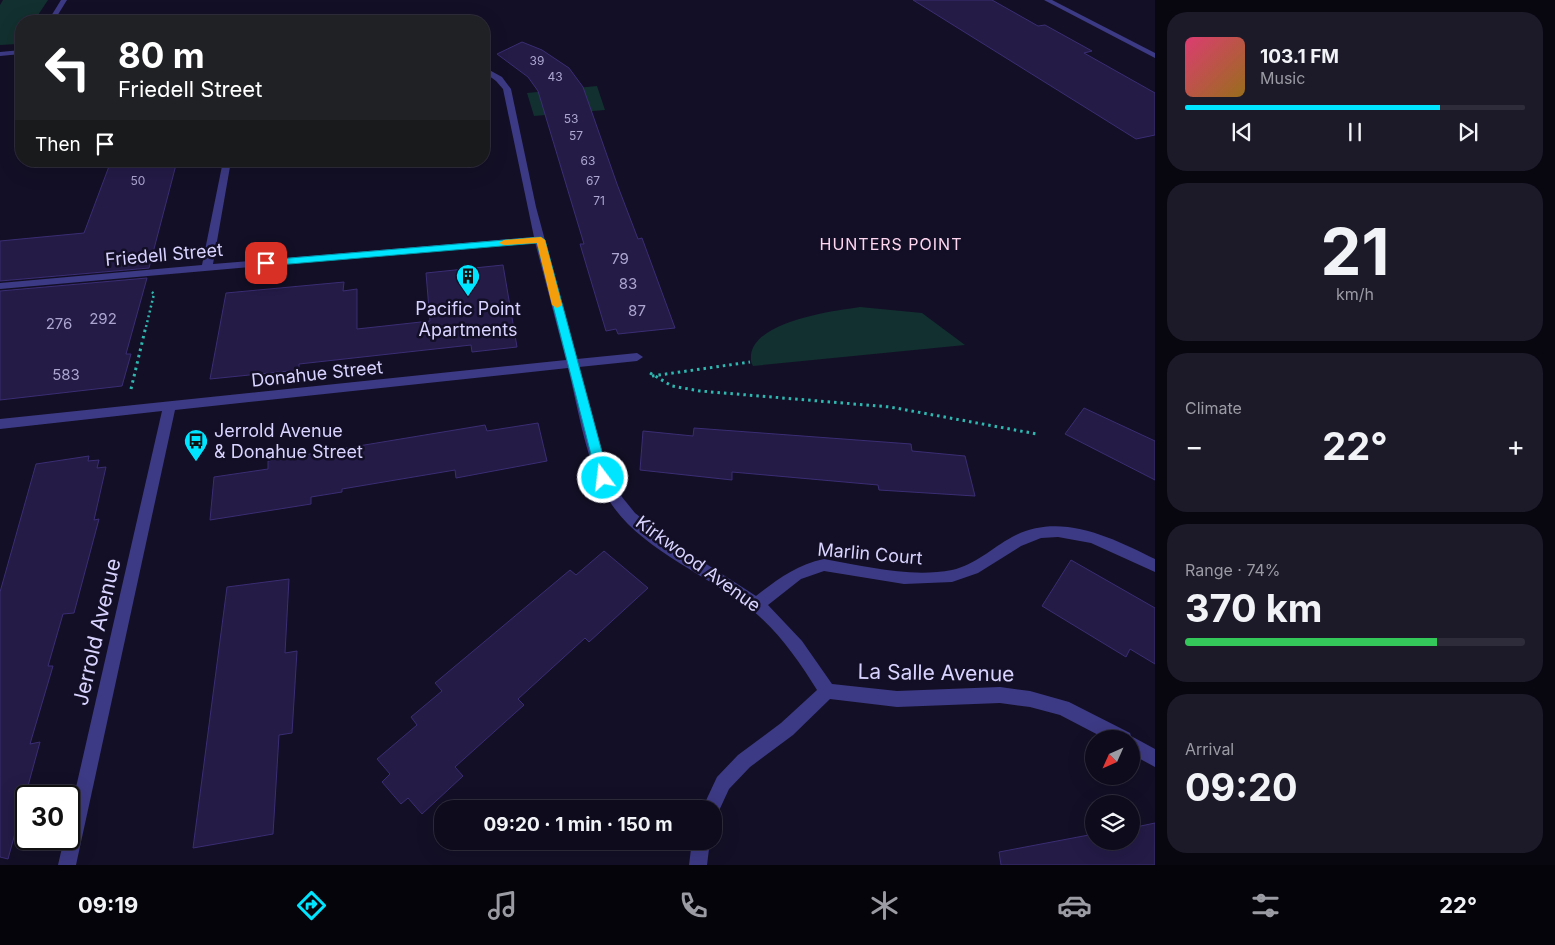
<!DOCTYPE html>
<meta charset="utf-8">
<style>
:root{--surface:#0e0b1c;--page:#1c1929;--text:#f1f3f6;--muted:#9b9ba3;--line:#2e2b3b;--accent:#00e5ff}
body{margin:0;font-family:Inter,sans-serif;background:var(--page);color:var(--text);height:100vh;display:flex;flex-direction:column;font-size:19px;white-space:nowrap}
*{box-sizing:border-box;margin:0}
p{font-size:16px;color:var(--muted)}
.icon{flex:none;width:28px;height:28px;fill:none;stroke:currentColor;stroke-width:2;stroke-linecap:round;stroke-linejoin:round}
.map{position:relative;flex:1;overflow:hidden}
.panel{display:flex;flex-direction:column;gap:12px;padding:12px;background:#08060f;width:400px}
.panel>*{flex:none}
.guide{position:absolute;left:15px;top:15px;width:475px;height:152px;border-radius:20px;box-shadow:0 5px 20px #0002,0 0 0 1px var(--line);background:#202124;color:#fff;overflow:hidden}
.needle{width:32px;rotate:225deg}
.controls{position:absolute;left:1085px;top:730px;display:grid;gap:10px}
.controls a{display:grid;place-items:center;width:55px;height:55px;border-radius:50%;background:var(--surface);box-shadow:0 5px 20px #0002,0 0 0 1px var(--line);font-size:25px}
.speed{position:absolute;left:15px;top:785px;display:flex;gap:10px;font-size:25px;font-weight:700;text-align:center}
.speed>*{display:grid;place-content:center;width:65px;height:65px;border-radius:50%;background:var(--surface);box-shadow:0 5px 20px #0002,0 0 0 1px var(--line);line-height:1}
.speed .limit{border:2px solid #111;border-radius:8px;background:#fff;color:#111}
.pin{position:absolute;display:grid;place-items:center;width:42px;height:42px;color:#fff;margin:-21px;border-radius:10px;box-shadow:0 2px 8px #0006}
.me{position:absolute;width:55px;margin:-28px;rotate:345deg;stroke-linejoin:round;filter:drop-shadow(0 0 4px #0008)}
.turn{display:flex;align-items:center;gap:18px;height:105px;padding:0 20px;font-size:22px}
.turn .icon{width:65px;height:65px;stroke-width:2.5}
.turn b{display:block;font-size:35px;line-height:42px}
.then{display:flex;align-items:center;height:48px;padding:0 20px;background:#0003;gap:10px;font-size:19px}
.big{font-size:38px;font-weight:700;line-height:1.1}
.panel .widget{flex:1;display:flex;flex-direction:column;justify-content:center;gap:8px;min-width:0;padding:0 18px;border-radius:20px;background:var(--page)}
.panel .dial{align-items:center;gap:0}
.dial b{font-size:65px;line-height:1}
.song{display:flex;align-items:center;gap:15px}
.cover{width:60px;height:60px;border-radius:8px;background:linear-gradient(135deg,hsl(340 70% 55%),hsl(40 70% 35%))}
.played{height:5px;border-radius:2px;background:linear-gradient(90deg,var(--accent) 75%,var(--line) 75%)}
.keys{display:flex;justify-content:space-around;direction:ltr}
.heat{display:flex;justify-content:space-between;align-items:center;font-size:28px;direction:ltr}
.charge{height:8px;border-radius:4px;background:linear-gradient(90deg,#34c759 74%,var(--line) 0)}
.trip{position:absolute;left:434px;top:800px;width:288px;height:50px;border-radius:20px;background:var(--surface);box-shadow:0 5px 20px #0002,0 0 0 1px var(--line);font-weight:700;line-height:50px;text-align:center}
.tabs{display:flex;height:80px;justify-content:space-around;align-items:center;background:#06040b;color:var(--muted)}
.tabs .icon{width:35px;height:35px}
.tabs .active{color:var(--accent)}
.tabs b{font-size:22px;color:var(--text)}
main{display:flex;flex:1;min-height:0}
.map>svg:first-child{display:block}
.green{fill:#12302f}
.building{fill:#241b47;stroke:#3b2d73}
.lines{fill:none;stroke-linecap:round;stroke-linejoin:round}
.path-far1{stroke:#2fb8b0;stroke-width:2.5;stroke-dasharray:2 3;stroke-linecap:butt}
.path{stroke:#2fb8b0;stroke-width:3;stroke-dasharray:2.5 4;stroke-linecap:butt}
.street{fill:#3d3a85;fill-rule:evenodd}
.route{fill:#00e5ff;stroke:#0095a6}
.slow{fill:#f59e0b}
.labels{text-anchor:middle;stroke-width:5;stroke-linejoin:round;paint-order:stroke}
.far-number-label{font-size:12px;fill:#aca6d1}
.number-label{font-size:15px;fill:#aca6d1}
.far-neighbourhood-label{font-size:16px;letter-spacing:1px;fill:#ffd6f0;stroke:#130f26}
.street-label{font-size:18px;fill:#d9d4ff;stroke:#130f26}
.poi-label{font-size:18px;fill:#d9d4ff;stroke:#130f26}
.near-street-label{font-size:21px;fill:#d9d4ff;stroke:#130f26}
</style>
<main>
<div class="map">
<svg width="1155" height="865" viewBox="0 0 1155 865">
<rect width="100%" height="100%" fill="#130f26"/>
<g class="green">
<path d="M3,0H48L34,21H21V40L18,44L0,45V5Z"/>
<path d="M597,86L605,110L534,116L527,93Z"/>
<path d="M860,307L922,313L965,345L753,366C750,361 751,359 751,355C755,321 833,311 860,307Z"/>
</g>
<g class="building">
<path d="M913,0H992L1038,26L1045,25L1092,51L1084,53L1155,93V135L1136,139Z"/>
<path d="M522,42L542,50L569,68L583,87L617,184L638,239L642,238L675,328L618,334L616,329L606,331L580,244H584L538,91L528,77L497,54Z"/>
<path d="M111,161H177L149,268L0,281V241L84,233Z"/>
<path d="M503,265L517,347L472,352L471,345L299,364V370L210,379L226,293L344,282L343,291L357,289V329L430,321L426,273Z"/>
<path d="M147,278L126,354H131L122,386L0,400V291Z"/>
<path d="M1084,408L1155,441V480L1065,434Z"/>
<path d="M538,423L547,461L456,478L455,470L342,489V492L311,497V504L210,520L214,477L268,469V461L485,425L487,431Z"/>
<path d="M694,428L911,444L912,451L965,456L975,496L879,490L878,485L732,472V480L640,470L643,431L693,436Z"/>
<path d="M89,456L88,461L99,460L97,468L106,467L94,520L99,519L74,613L63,614L48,666H53L30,744L40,742L8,859L0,857V592L36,464Z"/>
<path d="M604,551L648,588L589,642L585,638L518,699L524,705L455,767L463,776L422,814L408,798L401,804L382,782L390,774L377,759L417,725L411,717L442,691L435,683L570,570L576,575Z"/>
<path d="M1071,560L1155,608V664L1130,649L1126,657L1042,606Z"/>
<path d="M289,579L285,653L297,651L292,733L279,735L273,834L193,848L227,587Z"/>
<path d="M1155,823V865H1001L999,852L1094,834V841H1131V828Z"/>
</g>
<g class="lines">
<path class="path-far1" d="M146,327L154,294L152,292"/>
<g class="path">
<path d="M650,373L672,386L700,391L890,407L1037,434"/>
<path d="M652,376L750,362"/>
<path d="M131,389L146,326"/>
</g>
<g class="street">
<path d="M61,0H67L54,21H48Z"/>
<path d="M1044,0H1052L1155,53V58Z"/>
<path d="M21,50V54L0,56V52Z"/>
<path d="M484,67L502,77L511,89L536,207L577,359L637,353L643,357L637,361L579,367L609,477L622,497L635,513L669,540L756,596C778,579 796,565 824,559C865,566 910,578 952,570C975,565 992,548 1012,537C1059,511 1111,537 1155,559V572L1091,543L1058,537L1041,538L1021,546L978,573L952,582L904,584L824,571L801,579L768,605L802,641L832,684L897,691L1000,687L1030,691L1069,702L1130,733L1131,736L1155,749V767L1131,754V739H1106L1060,715L1030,707L1000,703L897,707L830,699L793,735L750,767L729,789L717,815L712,817V809H702L717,777L738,755L781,723L817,690C799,661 779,632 752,610C708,575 641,550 610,502C586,465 579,411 568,368L175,410L76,865H58L64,839H69V818L162,411L0,429V419L566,360L535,242L0,289V283L202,265L223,161H231L213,264L534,237L503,89L496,81L484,72Z"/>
<path d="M692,841H710L707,865H689Z"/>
</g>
</g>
<path class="route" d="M541,237L545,240L609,478L603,482L597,478L537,243L266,266L261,263L266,260Z"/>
<path class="slow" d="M541,237L545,240L562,305L557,308L552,305L537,243L504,245L499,243L504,240Z"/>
<defs>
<g id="building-pin" transform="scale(1.25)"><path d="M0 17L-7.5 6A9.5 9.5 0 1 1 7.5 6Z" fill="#00e5ff" stroke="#130f26"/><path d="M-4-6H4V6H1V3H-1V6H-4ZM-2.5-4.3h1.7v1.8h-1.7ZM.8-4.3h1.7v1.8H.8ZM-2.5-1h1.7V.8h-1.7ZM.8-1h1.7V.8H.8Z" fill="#111"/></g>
<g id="bus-pin" transform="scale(1.25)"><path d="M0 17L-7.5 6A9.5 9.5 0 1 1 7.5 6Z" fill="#00e5ff" stroke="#130f26"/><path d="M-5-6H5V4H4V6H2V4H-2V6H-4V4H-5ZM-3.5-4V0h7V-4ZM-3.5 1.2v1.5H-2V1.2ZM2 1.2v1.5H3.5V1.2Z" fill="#111"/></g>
</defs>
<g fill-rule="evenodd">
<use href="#building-pin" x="468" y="276"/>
<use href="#bus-pin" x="196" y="441"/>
</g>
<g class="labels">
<g class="far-number-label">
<text x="537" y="65">39</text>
<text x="555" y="81">43</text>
<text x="571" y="123">53</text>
<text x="576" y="140">57</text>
<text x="588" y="165">63</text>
<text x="138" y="185">50</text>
<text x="593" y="185">67</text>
<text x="599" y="205">71</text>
</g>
<g class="number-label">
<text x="620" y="264">79</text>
<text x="628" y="289">83</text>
<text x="637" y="316">87</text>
<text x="103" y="324">292</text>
<text x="59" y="329">276</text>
<text x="66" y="380">583</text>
</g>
<g class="far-neighbourhood-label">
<text x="891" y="250">HUNTERS POINT</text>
</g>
<g class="street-label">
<text transform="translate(164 255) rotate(-5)" y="6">Friedell Street</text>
<text transform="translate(317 374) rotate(-6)" y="6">Donahue Street</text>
<text transform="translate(870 554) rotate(5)" y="6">Marlin Court</text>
<text transform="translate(698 564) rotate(36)" y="6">Kirkwood Avenue</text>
</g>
<g class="poi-label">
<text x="468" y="315">Pacific Point<tspan x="468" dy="21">Apartments</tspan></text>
<text x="214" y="437" text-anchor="start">Jerrold Avenue<tspan x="214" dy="21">&amp; Donahue Street</tspan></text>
</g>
<g class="near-street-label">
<text transform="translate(97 632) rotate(-77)" y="7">Jerrold Avenue</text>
<text transform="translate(936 673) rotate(1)" y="7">La Salle Avenue</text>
</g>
</g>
</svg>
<div class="controls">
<a><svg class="needle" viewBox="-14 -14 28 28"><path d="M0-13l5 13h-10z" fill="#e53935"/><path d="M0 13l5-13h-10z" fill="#9b9ba3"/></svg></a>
<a><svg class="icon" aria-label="layers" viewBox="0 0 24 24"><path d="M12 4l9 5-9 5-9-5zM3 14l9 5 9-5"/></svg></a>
</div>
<div class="speed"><div class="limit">30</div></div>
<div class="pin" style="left:266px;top:263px;background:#d93025"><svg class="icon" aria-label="arrive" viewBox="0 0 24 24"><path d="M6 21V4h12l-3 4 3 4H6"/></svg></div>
<svg class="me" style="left:603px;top:478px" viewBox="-20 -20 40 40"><circle r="17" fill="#00e5ff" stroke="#fff" stroke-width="3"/><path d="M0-11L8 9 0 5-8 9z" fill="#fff"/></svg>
<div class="trip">09:20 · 1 min · 150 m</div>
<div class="guide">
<div class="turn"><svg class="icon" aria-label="left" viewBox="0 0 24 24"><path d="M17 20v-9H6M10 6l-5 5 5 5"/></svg><div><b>80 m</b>Friedell Street</div></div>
<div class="then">Then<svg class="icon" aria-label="arrive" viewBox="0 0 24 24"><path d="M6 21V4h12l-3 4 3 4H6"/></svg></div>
</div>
</div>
<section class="panel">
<div class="widget">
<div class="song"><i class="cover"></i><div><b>103.1 FM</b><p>Music</p></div></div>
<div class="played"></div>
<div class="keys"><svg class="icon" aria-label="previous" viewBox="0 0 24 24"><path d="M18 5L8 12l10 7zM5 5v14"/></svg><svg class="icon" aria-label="pause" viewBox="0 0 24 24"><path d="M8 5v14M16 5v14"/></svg><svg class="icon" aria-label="next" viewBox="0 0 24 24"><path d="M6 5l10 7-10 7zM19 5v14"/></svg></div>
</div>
<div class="widget dial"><b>21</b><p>km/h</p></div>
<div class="widget"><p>Climate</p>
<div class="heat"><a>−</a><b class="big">22°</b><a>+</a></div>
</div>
<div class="widget"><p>Range · 74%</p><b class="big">370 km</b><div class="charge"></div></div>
<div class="widget"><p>Arrival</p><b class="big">09:20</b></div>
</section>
</main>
<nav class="tabs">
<b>09:19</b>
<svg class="icon active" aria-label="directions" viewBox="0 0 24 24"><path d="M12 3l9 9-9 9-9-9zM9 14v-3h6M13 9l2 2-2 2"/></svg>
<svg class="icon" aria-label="music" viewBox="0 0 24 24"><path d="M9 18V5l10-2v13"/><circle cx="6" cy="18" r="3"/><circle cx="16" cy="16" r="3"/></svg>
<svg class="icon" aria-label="phone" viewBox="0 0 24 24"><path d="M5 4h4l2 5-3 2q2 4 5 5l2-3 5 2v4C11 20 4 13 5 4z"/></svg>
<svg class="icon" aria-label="climate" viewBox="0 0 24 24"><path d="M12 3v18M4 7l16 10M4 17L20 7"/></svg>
<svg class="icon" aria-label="car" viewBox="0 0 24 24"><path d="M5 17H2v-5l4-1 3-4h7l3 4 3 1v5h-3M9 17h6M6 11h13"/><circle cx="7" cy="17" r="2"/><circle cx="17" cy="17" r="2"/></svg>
<svg class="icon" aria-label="filters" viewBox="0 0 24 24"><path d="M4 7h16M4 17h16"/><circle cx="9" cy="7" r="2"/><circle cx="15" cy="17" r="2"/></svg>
<b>22°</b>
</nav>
